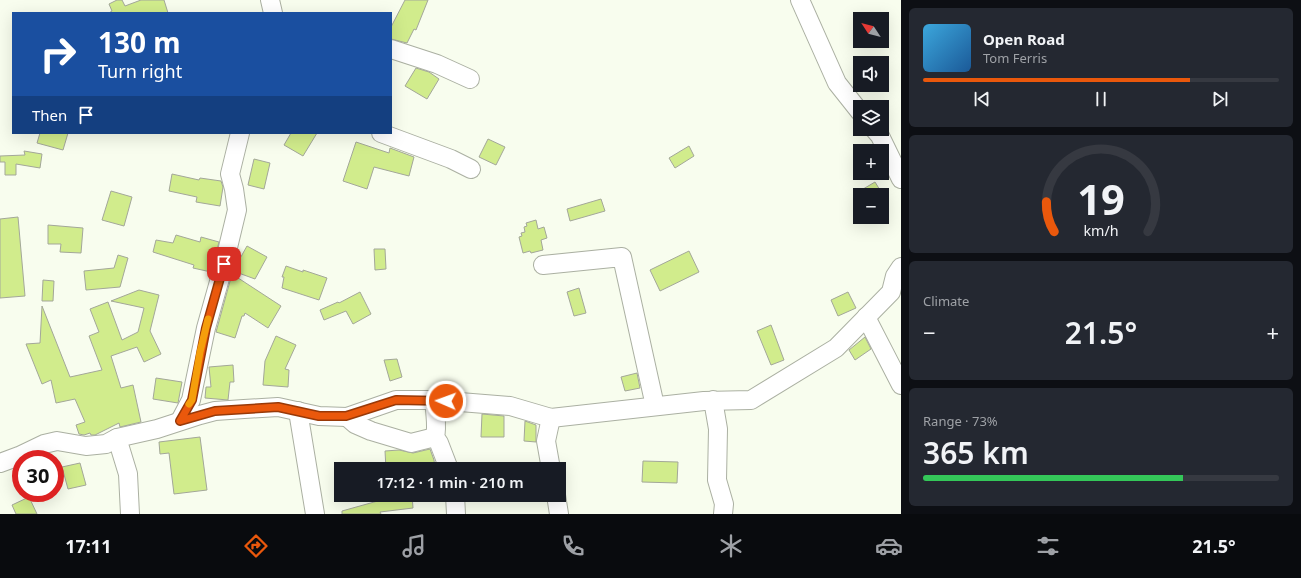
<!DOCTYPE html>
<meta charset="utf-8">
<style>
:root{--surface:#171b24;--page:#242831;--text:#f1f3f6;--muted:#9ea1a6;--line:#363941;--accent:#ea580c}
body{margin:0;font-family:"Noto Sans",sans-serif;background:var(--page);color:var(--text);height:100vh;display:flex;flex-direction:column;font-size:15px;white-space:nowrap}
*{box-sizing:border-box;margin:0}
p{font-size:13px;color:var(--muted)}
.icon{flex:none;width:22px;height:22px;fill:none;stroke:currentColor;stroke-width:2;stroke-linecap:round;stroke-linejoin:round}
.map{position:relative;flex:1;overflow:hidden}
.drawer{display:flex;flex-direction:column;gap:8px;padding:8px;background:#0d0f14;width:400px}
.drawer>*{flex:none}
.top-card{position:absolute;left:12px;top:12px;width:380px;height:122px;border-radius:0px;box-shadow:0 4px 16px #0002;background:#1a4fa0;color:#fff;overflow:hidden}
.needle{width:26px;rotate:306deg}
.buttons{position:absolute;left:853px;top:12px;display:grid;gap:8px}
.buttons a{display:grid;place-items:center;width:36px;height:36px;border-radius:0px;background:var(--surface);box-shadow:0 4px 16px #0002;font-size:20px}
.speed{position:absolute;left:12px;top:450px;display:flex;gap:8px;font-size:20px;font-weight:700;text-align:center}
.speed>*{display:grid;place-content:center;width:52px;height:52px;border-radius:50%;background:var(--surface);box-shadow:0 4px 16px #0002;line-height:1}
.speed .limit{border:6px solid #d22;background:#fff;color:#111}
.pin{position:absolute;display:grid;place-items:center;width:34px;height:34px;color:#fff;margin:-17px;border-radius:8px;box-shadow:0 2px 6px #0006}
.me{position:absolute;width:44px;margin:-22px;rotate:272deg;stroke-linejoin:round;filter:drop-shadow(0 0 3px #0008)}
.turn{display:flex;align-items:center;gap:14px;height:84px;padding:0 20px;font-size:18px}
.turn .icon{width:52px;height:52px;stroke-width:2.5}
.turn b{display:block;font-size:28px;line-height:34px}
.then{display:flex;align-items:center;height:38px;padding:0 20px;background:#0003;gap:8px;font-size:15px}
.big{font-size:30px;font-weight:600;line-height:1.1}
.drawer .card{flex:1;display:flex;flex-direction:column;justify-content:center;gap:6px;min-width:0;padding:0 14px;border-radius:6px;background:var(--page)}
.drawer .dial{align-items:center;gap:0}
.dial svg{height:104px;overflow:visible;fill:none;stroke:var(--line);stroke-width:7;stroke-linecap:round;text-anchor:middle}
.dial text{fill:var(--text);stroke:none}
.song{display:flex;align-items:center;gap:12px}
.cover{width:48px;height:48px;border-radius:6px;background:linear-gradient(135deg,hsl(200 70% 55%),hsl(210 70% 35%))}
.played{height:4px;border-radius:2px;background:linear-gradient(90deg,var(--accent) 75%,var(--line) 75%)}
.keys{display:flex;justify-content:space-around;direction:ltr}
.heat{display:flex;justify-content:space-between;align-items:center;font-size:22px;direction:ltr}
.charge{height:6px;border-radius:3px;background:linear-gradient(90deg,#34c759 73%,var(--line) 0)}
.trip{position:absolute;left:334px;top:462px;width:232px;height:40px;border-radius:0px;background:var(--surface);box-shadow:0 4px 16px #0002;font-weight:600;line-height:40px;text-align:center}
.tab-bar{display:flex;height:64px;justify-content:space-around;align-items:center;background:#090b0e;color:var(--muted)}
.tab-bar .icon{width:28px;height:28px}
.tab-bar .current{color:var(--accent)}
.tab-bar b{font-size:18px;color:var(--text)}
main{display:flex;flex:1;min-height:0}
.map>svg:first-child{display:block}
.building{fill:#d1ec8c;stroke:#a3a799}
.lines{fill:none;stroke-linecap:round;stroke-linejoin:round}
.minor-casing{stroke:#abb0a2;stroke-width:20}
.minor{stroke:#fff;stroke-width:18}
.route-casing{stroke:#983908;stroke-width:10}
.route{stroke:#ea580c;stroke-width:7}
.slow{stroke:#f59e0b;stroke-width:7}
</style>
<main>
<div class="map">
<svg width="901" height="514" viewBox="0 0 901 514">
<rect width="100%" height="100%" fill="#f8fdee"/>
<g class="building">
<path d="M117,0H122L125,6L141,0H164L168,13H109L112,11L109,4Z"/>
<path d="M405,0H428L416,30L414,29L407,43L391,39V27Z"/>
<path d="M416,68L429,72L439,79L427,99L405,86Z"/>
<path d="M40,133H68L63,150L37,143Z"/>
<path d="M291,133H317L303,156L284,145Z"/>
<path d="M488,139L505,147L496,165L479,157Z"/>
<path d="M356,142L389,153L390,148L414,157L409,176L374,167L367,189L343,181Z"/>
<path d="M689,146L694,156L675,168L669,158Z"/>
<path d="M24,151L42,154L40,168L16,164V175H5V162H0V156L25,155Z"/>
<path d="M254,159L270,163L264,189L248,185Z"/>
<path d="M172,174L199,180L200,178L221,181L223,187L220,206L196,202L197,197L169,191Z"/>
<path d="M875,182L883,195H853Z"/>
<path d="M111,191L132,197L124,226L102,220Z"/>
<path d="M601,199L605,211L570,221L567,209Z"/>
<path d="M18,217L25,296L0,298V219Z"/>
<path d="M536,220L538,229L544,227L547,238L541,240L543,250L531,253L530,251L523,253L519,237L522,236L521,233L525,232L524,227L527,226L526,223Z"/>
<path d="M48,225L83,228L81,253L60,252L61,244H48Z"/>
<path d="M176,235L200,242L201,237L219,242L211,272L193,268L194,265L153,252L156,240L173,243Z"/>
<path d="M247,246L267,257L255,279L233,271Z"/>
<path d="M374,249H385L386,269L375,270Z"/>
<path d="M689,251L699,272L660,291L650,270Z"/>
<path d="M118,255L128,258L120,287L86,290L84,271L114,268Z"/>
<path d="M286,266L303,272V270L327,278L319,300L282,288L284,277H282Z"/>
<path d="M232,274L281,306L268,328L245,313L244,316H242L235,338L216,332Z"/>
<path d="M43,280L54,281L53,301H42Z"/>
<path d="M579,288L586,313L574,316L567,292Z"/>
<path d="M139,290L159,295L150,331L161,354L144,362L137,347L111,356L121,388L133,385L141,422L120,427L119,423L95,435H91L90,433L84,435L79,434L76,425L85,422L75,399L56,403L51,380L42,384L26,344L40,343L42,306L70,377L102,370L89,336L99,332L90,309L108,302L122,340L138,332L144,308L111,301Z"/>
<path d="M360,292L371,314L353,324L346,311L324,320L320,310L338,302L339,303Z"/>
<path d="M848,292L856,308L838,316L831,300Z"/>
<path d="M771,325L784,360L771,365L757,331Z"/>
<path d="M276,336L296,345L285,369L289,370L288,387L263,385L265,361Z"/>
<path d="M865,337L871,349L855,360L849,350Z"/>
<path d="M397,359L402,377L390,381L384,360Z"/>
<path d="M233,365L234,382H230L228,400L205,398L206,387H211L209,367Z"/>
<path d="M637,373L640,388L625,391L621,377Z"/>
<path d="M156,378L182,382L178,403L153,399Z"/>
<path d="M482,414L504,416V437H481Z"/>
<path d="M525,421L536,425V442L524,441Z"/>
<path d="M200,437L207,490L174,494L169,453L160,454L159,442Z"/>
<path d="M430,449L434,460L435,469H386L385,451L399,450L413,453Z"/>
<path d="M643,461L678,462L677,483L642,482Z"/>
<path d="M80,463L86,485L68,489L62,467Z"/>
<path d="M392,495H412L413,508L380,512L381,514H342V511L392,497Z"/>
<path d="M29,497L37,514H16L12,505Z"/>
</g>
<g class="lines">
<g class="minor-casing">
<g id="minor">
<path d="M270,0L273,13"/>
<path d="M800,0L837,83L860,112"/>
<path d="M391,49L437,64L470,79"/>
<path d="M874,129L880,136L901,179"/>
<path d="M381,133L451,159L471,169"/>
<path d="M543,265L622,257L655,406"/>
<path d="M866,317L901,385"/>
<path d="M435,400C434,412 438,425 435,437L439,443L449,469"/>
<path d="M713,400L718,429L717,480L724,504L723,514"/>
<path d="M298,411L315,514"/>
<path d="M347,417L355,424L371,431L411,443L435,437"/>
<path d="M180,421L191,400L206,328L224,264L237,210L234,189L230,174L240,133"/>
<path d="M117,438L128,474L130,514"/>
<path d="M0,463L19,456L44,444L57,441L86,446L106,444L117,438L157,429L200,415L215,411L244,409L278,407L319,416L347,417L396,400H435L510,406L551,418L704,401L751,400L836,348L891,292L895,276L901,267"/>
<path d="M551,469L546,441L551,418"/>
<path d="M455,495L456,514"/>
<path d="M556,495L559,514"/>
</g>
</g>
<use href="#minor" class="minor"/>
</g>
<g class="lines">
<g class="route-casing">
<path id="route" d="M224,264L206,328L192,400L180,421L215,411L278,407L319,416H346L396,400L446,401"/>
</g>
<use href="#route" class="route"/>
<path class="slow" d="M189,404L192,400L200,352L208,319"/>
</g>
</svg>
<div class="buttons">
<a><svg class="needle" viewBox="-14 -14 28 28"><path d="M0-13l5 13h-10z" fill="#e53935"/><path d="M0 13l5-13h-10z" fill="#9ea1a6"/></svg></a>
<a><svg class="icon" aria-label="sound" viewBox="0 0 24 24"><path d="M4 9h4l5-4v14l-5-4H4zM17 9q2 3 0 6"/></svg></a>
<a><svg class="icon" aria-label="layers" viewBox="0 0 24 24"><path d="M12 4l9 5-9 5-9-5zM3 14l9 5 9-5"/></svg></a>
<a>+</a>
<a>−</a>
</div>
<div class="speed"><div class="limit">30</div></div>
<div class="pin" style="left:224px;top:264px;background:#d93025"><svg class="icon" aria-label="arrive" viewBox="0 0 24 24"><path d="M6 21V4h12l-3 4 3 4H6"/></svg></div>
<svg class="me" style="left:446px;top:401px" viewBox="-20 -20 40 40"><circle r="17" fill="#ea580c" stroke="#fff" stroke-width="3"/><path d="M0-11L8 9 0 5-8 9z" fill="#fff"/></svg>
<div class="trip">17:12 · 1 min · 210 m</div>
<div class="top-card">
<div class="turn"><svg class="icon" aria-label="right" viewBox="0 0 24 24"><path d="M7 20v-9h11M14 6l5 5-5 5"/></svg><div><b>130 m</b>Turn right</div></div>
<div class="then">Then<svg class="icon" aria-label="arrive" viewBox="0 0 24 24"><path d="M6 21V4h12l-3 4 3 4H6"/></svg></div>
</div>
</div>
<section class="drawer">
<div class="card">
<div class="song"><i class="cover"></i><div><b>Open Road</b><p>Tom Ferris</p></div></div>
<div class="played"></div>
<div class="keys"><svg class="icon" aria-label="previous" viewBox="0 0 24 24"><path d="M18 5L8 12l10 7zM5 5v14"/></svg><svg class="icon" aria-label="pause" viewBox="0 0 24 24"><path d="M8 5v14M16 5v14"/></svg><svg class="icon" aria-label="next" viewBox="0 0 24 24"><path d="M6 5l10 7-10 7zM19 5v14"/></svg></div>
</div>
<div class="card dial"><svg viewBox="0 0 100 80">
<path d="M14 69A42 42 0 1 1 86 69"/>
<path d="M14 69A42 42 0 0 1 8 46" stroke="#ea580c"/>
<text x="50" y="56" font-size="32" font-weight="700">19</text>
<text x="50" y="72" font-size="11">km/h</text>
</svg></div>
<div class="card"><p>Climate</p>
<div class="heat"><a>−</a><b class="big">21.5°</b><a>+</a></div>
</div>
<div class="card"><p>Range · 73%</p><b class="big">365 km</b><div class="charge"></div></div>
</section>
</main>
<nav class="tab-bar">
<b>17:11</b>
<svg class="icon current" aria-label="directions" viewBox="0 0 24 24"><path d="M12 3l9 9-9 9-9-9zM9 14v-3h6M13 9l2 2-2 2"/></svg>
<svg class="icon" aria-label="music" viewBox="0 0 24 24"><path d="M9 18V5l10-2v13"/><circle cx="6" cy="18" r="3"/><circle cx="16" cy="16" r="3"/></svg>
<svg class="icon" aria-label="phone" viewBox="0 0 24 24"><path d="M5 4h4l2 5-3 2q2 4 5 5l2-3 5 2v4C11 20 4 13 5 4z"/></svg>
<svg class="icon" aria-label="climate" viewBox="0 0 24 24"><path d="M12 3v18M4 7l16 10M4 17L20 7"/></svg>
<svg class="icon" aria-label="car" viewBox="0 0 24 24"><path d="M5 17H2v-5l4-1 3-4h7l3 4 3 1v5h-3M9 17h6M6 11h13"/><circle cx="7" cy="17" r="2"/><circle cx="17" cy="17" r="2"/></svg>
<svg class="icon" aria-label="filters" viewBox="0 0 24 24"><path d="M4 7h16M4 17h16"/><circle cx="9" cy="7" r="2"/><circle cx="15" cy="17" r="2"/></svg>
<b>21.5°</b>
</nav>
